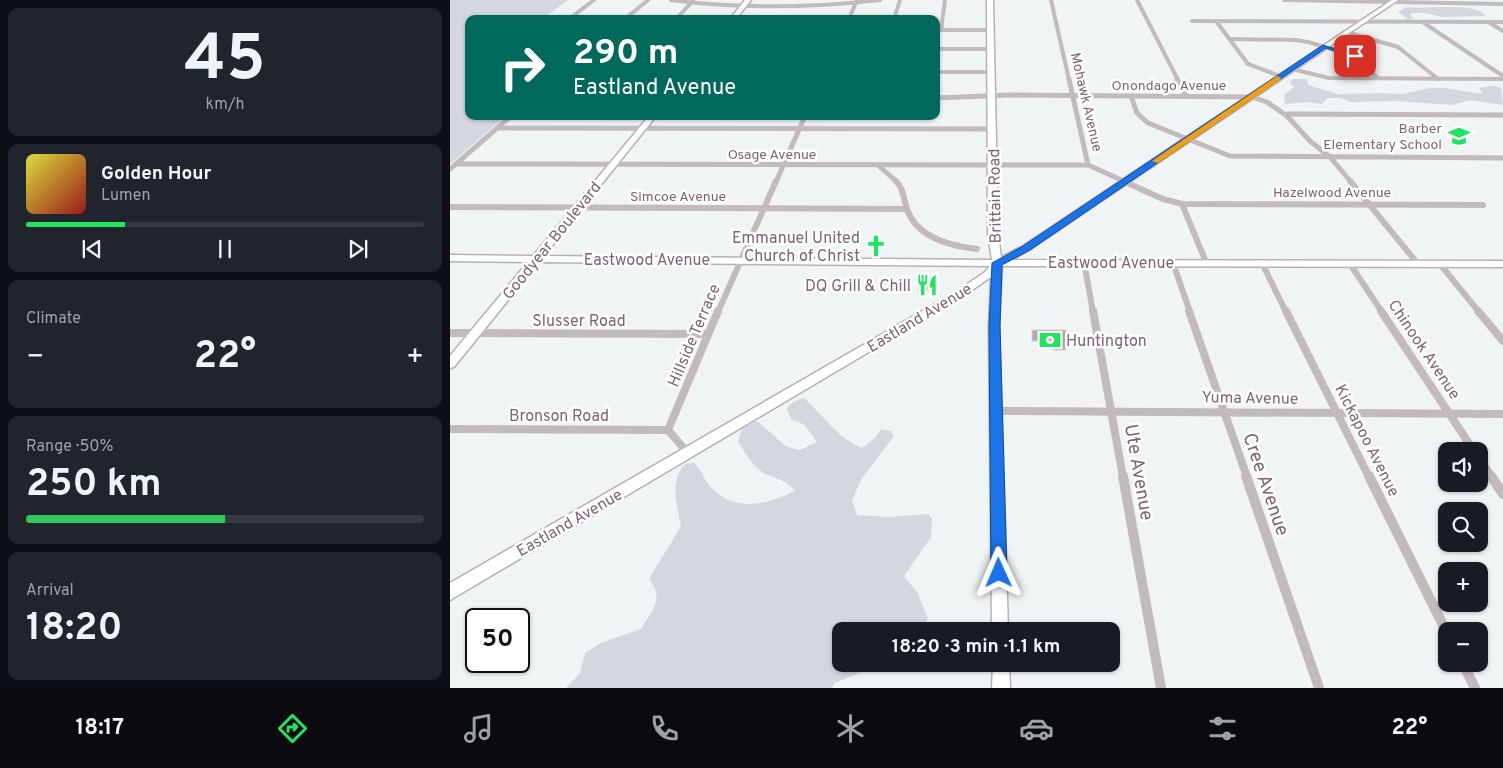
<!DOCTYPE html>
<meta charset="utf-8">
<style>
:root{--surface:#171b24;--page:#20242c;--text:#f1f3f6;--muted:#9ea1a6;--line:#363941;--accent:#21e461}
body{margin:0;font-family:Overpass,sans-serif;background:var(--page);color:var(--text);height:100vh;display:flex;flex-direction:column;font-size:19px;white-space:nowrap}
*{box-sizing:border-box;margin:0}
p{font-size:16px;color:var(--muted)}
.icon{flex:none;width:28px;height:28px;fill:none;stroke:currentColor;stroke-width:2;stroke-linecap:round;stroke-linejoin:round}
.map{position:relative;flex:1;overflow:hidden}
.panel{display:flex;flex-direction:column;gap:8px;padding:8px;background:#0d0f14;width:450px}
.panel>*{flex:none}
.guide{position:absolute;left:15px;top:15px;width:475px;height:105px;border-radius:10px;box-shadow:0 1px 4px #0004;background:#00695c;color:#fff;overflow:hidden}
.controls{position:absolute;left:988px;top:442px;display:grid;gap:10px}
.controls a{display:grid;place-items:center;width:50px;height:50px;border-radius:10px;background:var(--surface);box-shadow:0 1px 4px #0004;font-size:25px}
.speed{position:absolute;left:15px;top:608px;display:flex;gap:10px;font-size:25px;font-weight:700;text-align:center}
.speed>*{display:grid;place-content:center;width:65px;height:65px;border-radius:50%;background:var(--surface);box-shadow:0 1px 4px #0004;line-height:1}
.speed .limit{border:2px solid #111;border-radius:8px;background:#fff;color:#111}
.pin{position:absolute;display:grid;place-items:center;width:42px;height:42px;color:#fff;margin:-21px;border-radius:10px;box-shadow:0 2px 8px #0006}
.me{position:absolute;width:55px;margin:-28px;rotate:359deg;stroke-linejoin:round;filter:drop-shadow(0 0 4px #0008)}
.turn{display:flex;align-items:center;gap:18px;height:105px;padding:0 25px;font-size:22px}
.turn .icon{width:65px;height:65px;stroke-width:2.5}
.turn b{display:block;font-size:35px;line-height:42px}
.big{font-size:38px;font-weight:700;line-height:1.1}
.panel .widget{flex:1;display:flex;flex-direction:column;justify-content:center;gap:8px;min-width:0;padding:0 18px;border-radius:10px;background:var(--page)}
.panel .dial{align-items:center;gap:0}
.dial b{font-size:65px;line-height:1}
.song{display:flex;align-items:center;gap:15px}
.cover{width:60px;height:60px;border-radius:8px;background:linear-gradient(135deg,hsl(60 70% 55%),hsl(0 70% 35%))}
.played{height:5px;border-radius:2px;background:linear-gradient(90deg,var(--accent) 25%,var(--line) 25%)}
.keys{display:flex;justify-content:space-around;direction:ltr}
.heat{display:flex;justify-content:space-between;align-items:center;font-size:28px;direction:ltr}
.charge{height:8px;border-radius:4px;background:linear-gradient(90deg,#34c759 50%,var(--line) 0)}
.trip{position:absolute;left:382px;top:622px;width:288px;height:50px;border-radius:10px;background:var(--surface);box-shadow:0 1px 4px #0004;font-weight:700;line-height:50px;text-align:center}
.tab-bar{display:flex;height:80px;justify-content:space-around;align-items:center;background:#090b0e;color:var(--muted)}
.tab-bar .icon{width:35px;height:35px}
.tab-bar .active{color:var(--accent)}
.tab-bar b{font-size:22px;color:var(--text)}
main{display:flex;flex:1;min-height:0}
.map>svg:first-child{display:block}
.green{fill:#d4d7de}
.building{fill:#b5a7ae;stroke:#d3d5d6}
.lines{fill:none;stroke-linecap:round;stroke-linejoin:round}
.secondary-casing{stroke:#b9afb4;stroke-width:3}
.street-far4{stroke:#c3babe;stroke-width:4}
.street-far3{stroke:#c3babe;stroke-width:5}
.street-far2{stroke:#c3babe;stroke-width:6}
.street-far1{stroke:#c3babe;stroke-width:8}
.street{stroke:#c3babe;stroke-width:10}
.secondary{fill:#fff;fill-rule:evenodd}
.route{fill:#1a73e8;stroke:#114b97}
.slow{fill:#f59e0b}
.labels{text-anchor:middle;stroke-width:5;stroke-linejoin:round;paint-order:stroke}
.far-street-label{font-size:14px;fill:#826371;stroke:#fff}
.far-poi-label{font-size:14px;fill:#826371;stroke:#fff;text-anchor:end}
.street-label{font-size:16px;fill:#826371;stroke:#fff}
.poi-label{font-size:16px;fill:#826371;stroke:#fff;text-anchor:end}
.near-street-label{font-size:19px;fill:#826371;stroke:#fff}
</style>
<main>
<section class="panel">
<div class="widget dial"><b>45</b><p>km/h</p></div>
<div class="widget">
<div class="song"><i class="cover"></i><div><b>Golden Hour</b><p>Lumen</p></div></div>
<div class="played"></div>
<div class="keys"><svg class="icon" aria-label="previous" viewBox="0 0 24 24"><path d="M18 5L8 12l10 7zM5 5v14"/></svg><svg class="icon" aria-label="pause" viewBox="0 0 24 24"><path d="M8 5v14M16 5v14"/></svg><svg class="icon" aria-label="next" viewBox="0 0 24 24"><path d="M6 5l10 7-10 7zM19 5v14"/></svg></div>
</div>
<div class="widget"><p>Climate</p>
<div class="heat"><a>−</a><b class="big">22°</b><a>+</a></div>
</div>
<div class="widget"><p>Range · 50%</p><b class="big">250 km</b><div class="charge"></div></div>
<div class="widget"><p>Arrival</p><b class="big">18:20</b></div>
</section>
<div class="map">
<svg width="1053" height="688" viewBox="0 0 1053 688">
<rect width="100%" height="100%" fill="#f0f4f5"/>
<g class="green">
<path d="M0,0H118L92,19H19V116H56L0,164Z"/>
<path d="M957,7C974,10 1027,1 1035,16L993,17L975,13H961L960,16L964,19H957L948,12Z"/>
<path d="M842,79H857L858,85L887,94L930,93L953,94L980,88H994L1033,94L1029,88L1041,86L1051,87L1053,105L1020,100L1002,105L946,101L901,102L890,98H877L872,104L857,102L835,104L834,95L844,87L840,83Z"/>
<path d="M354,398C375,417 385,436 412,448L426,437L431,429L441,431L444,436L412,478L402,501L407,515L439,517L478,514L482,519L481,537L454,576L467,592L478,618L470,631H434L428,627L424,631H391V664L429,665L385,683L382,688H116L130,673L135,653L151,643L191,629C202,610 215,599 199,579L231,526C227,505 219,481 235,464L245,463C251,470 254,479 260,486C284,513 316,505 345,491C332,476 323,480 311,471C301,464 294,451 288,442L292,428L307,421L337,447L350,450L367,442L355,425L341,419L337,408L343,402Z"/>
</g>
<g class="building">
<path d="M470,280L486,281L485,290H468Z"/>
<path d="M582,330H616L618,342H615L616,350H603L602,341H582Z"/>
</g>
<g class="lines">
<g class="secondary-casing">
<g id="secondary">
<path d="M295,0H301L286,19H280Z"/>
<path d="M537,0H543L548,234L551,257L573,246L942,0H948L579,250L561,260L1053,261V267L552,266L549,326L558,631H542L539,326L541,277L515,295L0,600V583L507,291L535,272L540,266L89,262L4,367L0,368V356L78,262L0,261V255L83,256L199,116H206L94,256L542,260L538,234Z"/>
<path d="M543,664H559L560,688H542Z"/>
</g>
</g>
<g class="street-far4">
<path d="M221,0C291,9 360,8 430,0"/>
<path d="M601,0L619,80"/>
<path d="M687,0L728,80"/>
<path d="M834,0L1053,4"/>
<path d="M119,19L144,0"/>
<path d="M175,19L198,0"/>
<path d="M226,19L243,1"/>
<path d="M399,19L407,0"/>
<path d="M444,19L450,0"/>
<path d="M742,21L1053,22"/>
<path d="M766,21L798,64L830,76"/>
<path d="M974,23L1053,76"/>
<path d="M1040,23L1053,31"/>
<path d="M486,30H541"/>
<path d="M491,30L495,0"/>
<path d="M896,32L948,47L988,79"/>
<path d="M780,39L846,40L858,42L903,55L928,78"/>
<path d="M486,49H541"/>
<path d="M842,69L879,78L1053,79"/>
<path d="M486,72H541"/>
</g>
<g class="street-far3">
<path d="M619,79L638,165L676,182"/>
<path d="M727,79L736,96"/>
<path d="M681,96L687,113L698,123L780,156L1053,158"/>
<path d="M486,98L559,95L802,97L817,102L837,116L860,141L880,157L901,182"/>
<path d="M838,114L1053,115"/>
<path d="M48,128L542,129"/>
<path d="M6,164L638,165"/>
<path d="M428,165L447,182"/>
<path d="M0,169L61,116"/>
<path d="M326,182L355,116"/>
</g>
<g class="street-far2">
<path d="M446,181C454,190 453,197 457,209C466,237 501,246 527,249"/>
<path d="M673,181L713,199L732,204L1033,205"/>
<path d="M900,181L968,264"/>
<path d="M732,204L756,262"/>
<path d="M0,207L457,209"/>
<path d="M634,262L643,312"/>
<path d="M723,263L740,312"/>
<path d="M812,263L836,312"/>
<path d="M900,264L932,312"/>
<path d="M990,264L1029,312"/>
<path d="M268,312L326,181"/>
</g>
<g class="street-far1">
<path d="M643,311L673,477"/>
<path d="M739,311L797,477"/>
<path d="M836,311L919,477"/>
<path d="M931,311L1024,451"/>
<path d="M1028,311L1053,341"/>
<path d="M0,333L258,334"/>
<path d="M547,411L1053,414"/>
<path d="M0,429L218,430"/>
<path d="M237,452L218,430L268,311"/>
<path d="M1029,458L1042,477"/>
</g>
<g class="street">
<path d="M673,476L711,688"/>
<path d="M796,476L869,688"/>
<path d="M919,476L996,631"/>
<path d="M1041,476L1053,494"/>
<path d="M1013,664L1025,688"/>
</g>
<use href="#secondary" class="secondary"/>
</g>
<path class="route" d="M873,45L908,56L905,58L876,48L580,250L552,265L550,326L557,573L555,579L549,581L544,579L541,573L539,326L542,263L573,246Z"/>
<path class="slow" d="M827,76L831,78L830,80L708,163L702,161Z"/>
<defs>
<g id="school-bare" transform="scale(1.725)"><path d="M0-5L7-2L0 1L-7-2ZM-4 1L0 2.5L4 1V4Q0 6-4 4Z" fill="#21e461" stroke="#fff" stroke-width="2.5" paint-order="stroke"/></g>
<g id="church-bare" transform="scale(1.725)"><path d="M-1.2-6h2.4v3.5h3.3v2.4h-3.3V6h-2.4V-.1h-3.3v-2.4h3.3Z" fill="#21e461" stroke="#fff" stroke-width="2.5" paint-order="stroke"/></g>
<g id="restaurant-bare" transform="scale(1.725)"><path d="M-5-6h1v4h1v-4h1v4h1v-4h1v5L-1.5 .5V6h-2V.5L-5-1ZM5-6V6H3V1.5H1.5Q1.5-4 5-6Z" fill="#21e461" stroke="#fff" stroke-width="2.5" paint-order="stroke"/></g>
<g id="bank-bare" transform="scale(1.725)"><path d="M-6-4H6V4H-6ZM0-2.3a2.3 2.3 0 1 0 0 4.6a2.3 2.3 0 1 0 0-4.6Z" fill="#21e461" stroke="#fff" stroke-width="2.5" paint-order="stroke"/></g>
</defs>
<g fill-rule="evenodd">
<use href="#school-bare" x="1009" y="136"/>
<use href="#church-bare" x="426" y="246"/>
<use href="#restaurant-bare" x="477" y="285"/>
<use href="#bank-bare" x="600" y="340"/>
</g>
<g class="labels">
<g class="far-street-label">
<text x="719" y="90">Onondago Avenue</text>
<text transform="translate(637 102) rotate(77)" y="5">Mohawk Avenue</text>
<text x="322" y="159">Osage Avenue</text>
<text x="882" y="197">Hazelwood Avenue</text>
<text x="228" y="201">Simcoe Avenue</text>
</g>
<g class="far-poi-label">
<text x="992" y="133">Barber<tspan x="992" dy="16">Elementary School</tspan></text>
</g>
<g class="street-label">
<text transform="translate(544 196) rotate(-91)" y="6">Brittain Road</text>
<text transform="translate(101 240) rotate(-51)" y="6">Goodyear Boulevard</text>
<text x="197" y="265">Eastwood Avenue</text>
<text x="661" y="268">Eastwood Avenue</text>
<text transform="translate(469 317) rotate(-31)" y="6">Eastland Avenue</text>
<text x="129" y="326">Slusser Road</text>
<text transform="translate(243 335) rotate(-67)" y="6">Hillside Terrace</text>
<text transform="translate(975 349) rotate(56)" y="6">Chinook Avenue</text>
<text transform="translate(800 397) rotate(1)" y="6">Yuma Avenue</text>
<text x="109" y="421">Bronson Road</text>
<text transform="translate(918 440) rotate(63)" y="6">Kickapoo Avenue</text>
<text transform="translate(119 522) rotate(-30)" y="6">Eastland Avenue</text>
</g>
<g class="poi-label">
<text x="410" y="243">Emmanuel United<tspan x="410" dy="18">Church of Christ</tspan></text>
<text x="461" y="291">DQ Grill &amp; Chill</text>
<text x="616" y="346" text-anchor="start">Huntington</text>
</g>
<g class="near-street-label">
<text transform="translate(690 472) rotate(80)" y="7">Ute Avenue</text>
<text transform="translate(817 484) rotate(71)" y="7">Cree Avenue</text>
</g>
</g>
</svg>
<div class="controls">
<a><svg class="icon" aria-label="sound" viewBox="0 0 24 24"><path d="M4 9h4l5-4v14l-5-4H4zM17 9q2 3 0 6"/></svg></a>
<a><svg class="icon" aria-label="search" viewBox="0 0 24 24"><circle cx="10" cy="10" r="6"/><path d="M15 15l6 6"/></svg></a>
<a>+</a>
<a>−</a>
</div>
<div class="speed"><div class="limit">50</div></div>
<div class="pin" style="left:905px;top:56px;background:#d93025"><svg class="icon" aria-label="arrive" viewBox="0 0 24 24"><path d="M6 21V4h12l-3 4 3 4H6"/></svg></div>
<svg class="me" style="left:549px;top:573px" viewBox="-20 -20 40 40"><path d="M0-17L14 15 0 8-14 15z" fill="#1a73e8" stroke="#fff" stroke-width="4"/></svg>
<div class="trip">18:20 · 3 min · 1.1 km</div>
<div class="guide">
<div class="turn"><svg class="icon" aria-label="right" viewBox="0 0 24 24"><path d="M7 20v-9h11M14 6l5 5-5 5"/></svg><div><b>290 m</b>Eastland Avenue</div></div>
</div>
</div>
</main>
<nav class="tab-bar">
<b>18:17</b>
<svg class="icon active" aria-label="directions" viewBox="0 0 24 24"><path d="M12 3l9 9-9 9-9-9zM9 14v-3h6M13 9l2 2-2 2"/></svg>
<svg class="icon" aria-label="music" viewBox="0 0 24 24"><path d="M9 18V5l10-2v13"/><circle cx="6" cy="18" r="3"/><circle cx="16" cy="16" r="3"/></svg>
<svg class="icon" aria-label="phone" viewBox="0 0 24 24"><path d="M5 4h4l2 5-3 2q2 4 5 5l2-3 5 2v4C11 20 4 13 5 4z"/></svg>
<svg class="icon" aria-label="climate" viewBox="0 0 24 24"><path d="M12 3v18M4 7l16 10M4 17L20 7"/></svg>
<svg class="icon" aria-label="car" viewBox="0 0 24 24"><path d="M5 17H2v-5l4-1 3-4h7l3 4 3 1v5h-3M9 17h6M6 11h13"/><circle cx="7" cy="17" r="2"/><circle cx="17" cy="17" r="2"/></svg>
<svg class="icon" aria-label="filters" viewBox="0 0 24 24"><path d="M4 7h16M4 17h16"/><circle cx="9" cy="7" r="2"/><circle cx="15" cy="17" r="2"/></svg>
<b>22°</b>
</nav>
